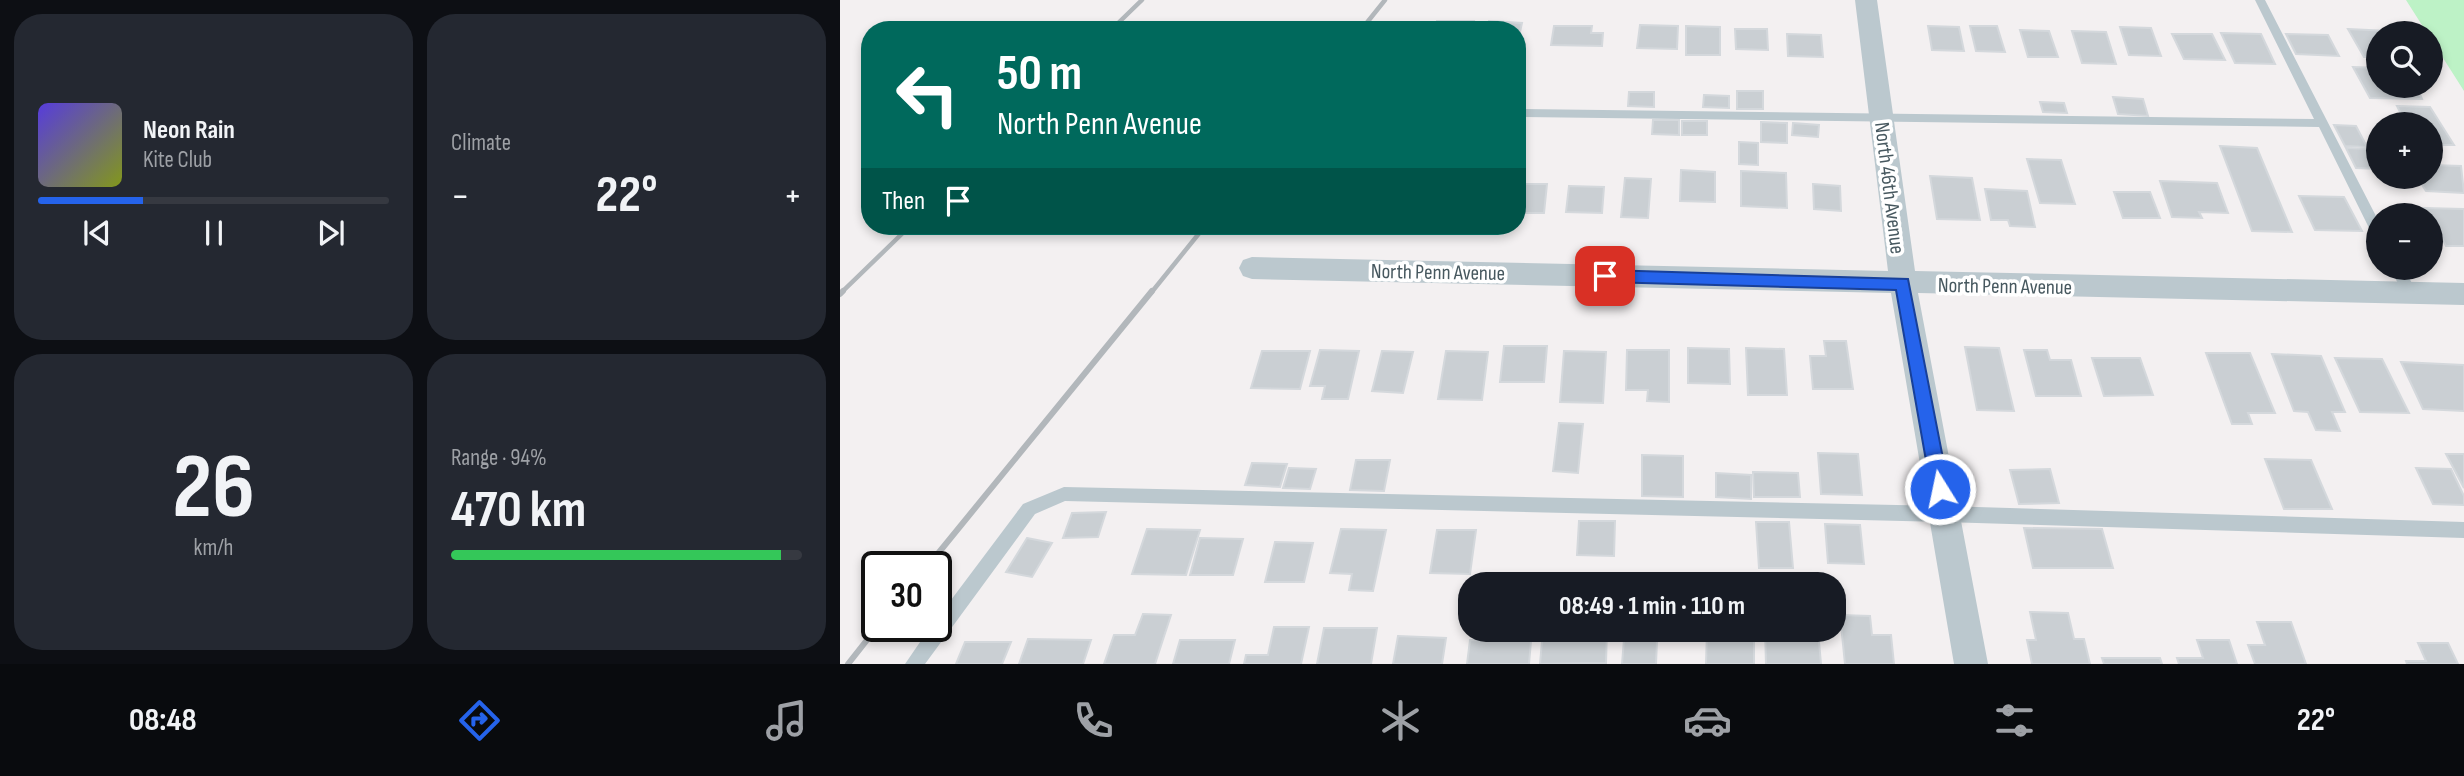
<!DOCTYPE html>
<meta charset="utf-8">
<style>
:root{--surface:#171b24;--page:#242831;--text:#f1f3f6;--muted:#9ea1a6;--line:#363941;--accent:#2563eb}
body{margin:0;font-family:"Sofia Sans Condensed",sans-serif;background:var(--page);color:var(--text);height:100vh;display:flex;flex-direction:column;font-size:26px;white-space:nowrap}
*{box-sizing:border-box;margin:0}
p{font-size:23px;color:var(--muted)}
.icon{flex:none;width:38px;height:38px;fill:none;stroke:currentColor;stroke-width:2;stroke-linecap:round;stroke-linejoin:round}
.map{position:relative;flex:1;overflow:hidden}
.sheet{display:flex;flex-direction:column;gap:14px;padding:14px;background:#0d0f14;width:840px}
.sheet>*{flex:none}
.top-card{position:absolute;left:21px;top:21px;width:665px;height:214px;border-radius:28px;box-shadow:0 4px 10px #0003;background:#00695c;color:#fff;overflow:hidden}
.buttons{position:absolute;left:1526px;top:21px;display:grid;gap:14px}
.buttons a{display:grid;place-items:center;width:77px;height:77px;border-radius:50%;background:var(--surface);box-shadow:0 4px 10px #0003;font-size:35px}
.speed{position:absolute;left:21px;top:551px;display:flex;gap:14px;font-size:35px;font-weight:700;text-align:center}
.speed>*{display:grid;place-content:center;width:91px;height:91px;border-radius:50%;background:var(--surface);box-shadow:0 4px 10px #0003;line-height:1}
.speed .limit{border:4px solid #111;border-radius:10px;background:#fff;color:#111}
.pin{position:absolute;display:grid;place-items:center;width:60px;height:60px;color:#fff;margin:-30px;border-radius:14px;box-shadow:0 4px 10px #0006}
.me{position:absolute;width:77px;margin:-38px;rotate:350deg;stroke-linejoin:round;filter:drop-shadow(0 0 5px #0008)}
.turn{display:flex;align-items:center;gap:24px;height:147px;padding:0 21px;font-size:32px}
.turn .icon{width:91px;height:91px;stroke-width:2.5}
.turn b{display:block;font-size:49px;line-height:60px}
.then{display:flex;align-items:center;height:66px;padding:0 21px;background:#0003;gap:14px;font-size:26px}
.big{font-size:52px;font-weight:700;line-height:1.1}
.sheet .tile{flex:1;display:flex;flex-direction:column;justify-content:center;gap:10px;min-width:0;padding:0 24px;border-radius:28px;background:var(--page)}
.sheet .dial{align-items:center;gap:0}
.dial b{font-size:91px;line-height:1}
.song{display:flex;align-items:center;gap:21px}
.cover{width:84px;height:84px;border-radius:10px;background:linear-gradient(135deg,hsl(250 70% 55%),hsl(70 70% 35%))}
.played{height:7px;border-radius:4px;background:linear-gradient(90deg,var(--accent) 30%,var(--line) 30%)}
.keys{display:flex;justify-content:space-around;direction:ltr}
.heat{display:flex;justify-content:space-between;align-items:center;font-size:38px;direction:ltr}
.charge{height:10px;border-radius:5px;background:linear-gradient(90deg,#34c759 94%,var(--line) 0)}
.sheet .tiles{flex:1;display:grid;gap:14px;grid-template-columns:repeat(2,1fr)}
.trip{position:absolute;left:618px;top:572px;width:388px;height:70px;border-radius:28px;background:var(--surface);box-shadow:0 4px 10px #0003;font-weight:700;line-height:70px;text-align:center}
.tab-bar{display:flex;height:112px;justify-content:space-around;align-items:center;background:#090b0e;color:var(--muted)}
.tab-bar .icon{width:49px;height:49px}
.tab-bar .selected{color:var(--accent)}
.tab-bar b{font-size:32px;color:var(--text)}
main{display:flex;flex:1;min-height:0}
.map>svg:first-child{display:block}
.green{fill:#bdf2c6}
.building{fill:#cacfd3;stroke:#d4d8dc;stroke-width:2}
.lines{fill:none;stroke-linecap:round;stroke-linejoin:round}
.lane{fill:#bbc8ce;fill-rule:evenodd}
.street{fill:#bbc8ce;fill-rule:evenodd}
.rail-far1{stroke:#b2b7bb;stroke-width:4.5}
.rail{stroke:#b2b7bb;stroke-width:6}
.route{fill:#2563eb;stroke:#184099;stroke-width:2}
.labels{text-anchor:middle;stroke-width:7;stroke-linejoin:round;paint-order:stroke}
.street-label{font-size:21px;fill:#47585f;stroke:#fff}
</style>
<main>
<section class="sheet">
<div class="tiles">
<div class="tile">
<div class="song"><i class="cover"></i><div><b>Neon Rain</b><p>Kite Club</p></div></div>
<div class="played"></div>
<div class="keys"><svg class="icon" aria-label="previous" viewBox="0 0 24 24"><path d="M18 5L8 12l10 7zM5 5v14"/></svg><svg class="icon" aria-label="pause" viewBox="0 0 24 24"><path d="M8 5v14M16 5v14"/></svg><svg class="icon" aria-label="next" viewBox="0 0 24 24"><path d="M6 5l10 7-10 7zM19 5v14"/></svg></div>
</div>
<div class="tile"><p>Climate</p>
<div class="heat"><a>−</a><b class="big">22°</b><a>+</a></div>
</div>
<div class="tile dial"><b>26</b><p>km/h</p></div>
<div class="tile"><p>Range · 94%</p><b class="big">470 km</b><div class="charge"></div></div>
</div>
</section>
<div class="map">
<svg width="1624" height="664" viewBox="0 0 1624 664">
<rect width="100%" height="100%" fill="#f3f0f1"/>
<path class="green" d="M1566,0H1624V91L1591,39V33H1587Z"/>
<g class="building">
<path d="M597,21H634L633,30H596Z"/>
<path d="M649,21L682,23L677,46V30H647Z"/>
<path d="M800,25L838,26L837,49L797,48Z"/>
<path d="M714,26H752L751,33H763L762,46L711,45Z"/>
<path d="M846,26L880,27V55H846Z"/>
<path d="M1088,26L1119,27L1124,51L1092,50Z"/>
<path d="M1130,26H1157L1165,52L1136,51Z"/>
<path d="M1280,27L1311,28L1321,56L1289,55Z"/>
<path d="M895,29H927L928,50L896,49Z"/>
<path d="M1508,29L1549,31L1550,33H1538V57H1524Z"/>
<path d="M1180,30L1209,31L1218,57H1188Z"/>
<path d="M1232,31L1266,32L1276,64L1242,63Z"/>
<path d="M1381,33L1421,34L1435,64L1395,63Z"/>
<path d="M947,34L981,35L983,57L948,56Z"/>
<path d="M1332,34H1372L1385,60L1344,59Z"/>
<path d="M1446,34L1488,35L1499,56L1456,54Z"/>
<path d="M1513,67L1538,68V86H1579L1577,87L1582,99L1530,98Z"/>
<rect x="897" y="91" width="26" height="18"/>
<path d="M789,92H814V107L788,106Z"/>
<path d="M864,95L889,96V108L863,107Z"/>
<path d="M1273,97L1303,99L1308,116L1278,114Z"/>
<path d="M1200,102L1224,103L1227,113L1203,112Z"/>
<path d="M1557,106L1590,107L1614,145H1591V124H1566Z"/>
<path d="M813,120H839V135L812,134Z"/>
<rect x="842" y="121" width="25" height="14"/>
<path d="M921,122L947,123V143L921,142Z"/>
<path d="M953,123L979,125L978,137L952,135Z"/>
<path d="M1494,125L1516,126L1527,147L1505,146Z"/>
<path d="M899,142L918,143V165L899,164Z"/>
<path d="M1380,146L1417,148L1452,232L1412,231Z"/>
<path d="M1506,148L1530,149L1538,169L1516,168Z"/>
<path d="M1187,159L1221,160L1235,204L1200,203Z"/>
<path d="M1591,165L1621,166L1624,193L1586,191L1577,177H1591Z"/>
<path d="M841,170L875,172V202L840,201Z"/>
<path d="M901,171L946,173L947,208L901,206Z"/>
<path d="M1090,176L1132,178L1140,220L1097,219Z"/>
<path d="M785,178L811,179L808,218L781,217Z"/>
<path d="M1320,181L1377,183L1388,213L1359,212L1362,218L1332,217Z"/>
<path d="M677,184H707L704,213H677Z"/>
<path d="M973,184L1000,186L1001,211L974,209Z"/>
<path d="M729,186L764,187L762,213L726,212Z"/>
<path d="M1145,189L1187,191L1195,227L1170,226L1168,220H1151Z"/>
<path d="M1274,192H1310L1320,218H1283Z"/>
<path d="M1459,196L1504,197L1522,231L1475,230Z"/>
<path d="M1584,208L1624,209V246H1606L1591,215Z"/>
<path d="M984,341H1006L1013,389H973L970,356H986Z"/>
<path d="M664,346H707L704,382H660Z"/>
<path d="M1125,347L1159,348L1174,411L1137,410Z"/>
<path d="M848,348L889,349L890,384L848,383Z"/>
<path d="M906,348L944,349L947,395H908Z"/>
<path d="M480,350L519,351L508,399H482L485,386H470Z"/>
<path d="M787,350H829V402L807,401L808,390H786Z"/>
<path d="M1184,350H1207L1210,360H1231L1241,396H1196Z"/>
<path d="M422,351H470L460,389L411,388Z"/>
<path d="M542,351L573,352L563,393L532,391Z"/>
<path d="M606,351L648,352L642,400L598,399Z"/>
<path d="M724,351L766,352L763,403L720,402Z"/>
<path d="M1366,353H1410L1435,413H1408L1412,424H1392Z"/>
<path d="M1432,354L1481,356L1505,412H1492L1500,431L1476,430L1468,412L1454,411Z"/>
<path d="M1252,358H1300L1313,395L1264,396Z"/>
<path d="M1495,358L1542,359L1569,413L1520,412Z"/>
<path d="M1561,362L1624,365V411L1583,409Z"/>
<path d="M719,423L743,424L738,473L713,471Z"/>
<path d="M978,453L1018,454L1022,495L981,494Z"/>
<path d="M1606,454H1624V488Z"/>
<path d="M802,455L843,456V497L802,496Z"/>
<path d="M1425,459L1471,460L1492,509H1444Z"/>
<path d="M516,460H550L544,491L510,490Z"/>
<path d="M412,463L447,464L440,487L405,485Z"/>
<path d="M449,468L476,469L470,489L443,488Z"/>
<path d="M1576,468L1611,469L1624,496V505L1593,504Z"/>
<path d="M1210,469L1219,503L1179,504L1170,470Z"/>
<path d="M913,472L958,473L960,497H914Z"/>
<path d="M876,473L911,475V499L876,497Z"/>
<path d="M266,512L258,537L223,538L232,513Z"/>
<path d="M739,521H775L774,556L737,555Z"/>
<path d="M916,522H949L953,568H919Z"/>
<path d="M985,524L1020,525L1024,564L988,563Z"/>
<path d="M1184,528L1262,529L1273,568H1193Z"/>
<path d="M307,529L360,530L346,575L292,574Z"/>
<path d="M501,529L546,530L533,591L509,590L512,574L490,573Z"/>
<path d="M597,530H636L630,574L590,573Z"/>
<path d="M187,538L212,543L192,577L166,572Z"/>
<path d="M360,538L403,539L393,575H350Z"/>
<path d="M435,542L473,543L464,582H425Z"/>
<path d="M1190,612L1228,613L1234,639H1244L1250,664H1192L1187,640H1196Z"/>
<path d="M303,614L331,615L315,664H264L274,635H295Z"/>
<path d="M1000,615L1030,616L1032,635H1051L1054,664H1005Z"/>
<path d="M1417,622H1451L1466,664H1415L1408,645H1425Z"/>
<path d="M434,627H469L461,664H404L406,655H428Z"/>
<path d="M484,628H537L531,664H477Z"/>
<path d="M703,630H767L766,663L700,664Z"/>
<path d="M867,630H914V664H866Z"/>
<path d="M925,630H978L981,664H926Z"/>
<path d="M558,636L606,638L602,664H553Z"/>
<path d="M188,639L251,640L243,664H179Z"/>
<path d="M784,639L817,641L816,664H782Z"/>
<path d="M340,640H395L389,664H333Z"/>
<path d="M630,640L691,641L689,664H627Z"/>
<path d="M1357,640H1389L1397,664H1339L1337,658H1363Z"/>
<path d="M125,642H171L162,664H116Z"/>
<path d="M1578,643H1608L1618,664H1567L1566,661H1586Z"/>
<path d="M1262,658H1320L1322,664H1264Z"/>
</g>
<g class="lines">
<g class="lane">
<path d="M1415,0H1425L1538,220V237L1533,236L1479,127L677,117V109L1474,119Z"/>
<path d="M1550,268H1564L1577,293L1575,297H1565Z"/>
<path d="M224,487L1104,506L1624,522V538L1104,522L225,501L195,514L85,664H65L91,626H96V620L183,504Z"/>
</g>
<path class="street" d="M1015,0H1037L1075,271L1624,283V305L1078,293L1148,664H1114L1051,293L412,279L403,276L399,268L403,260L412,257L1048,271Z"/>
<g class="rail-far1">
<path d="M271,30L302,0"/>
<path d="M521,30L545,0"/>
<path d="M1,293L70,226"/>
<path d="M311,293L365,226"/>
</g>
<g class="rail">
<path d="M0,294L3,291"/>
<path d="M87,567L312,291"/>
<path d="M8,664L38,626"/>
</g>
</g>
<path class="route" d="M765,270L1068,279L1109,489L1106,494L1100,497L1093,494L1091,489L1056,290L765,282L757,276Z"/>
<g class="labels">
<g class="street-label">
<text transform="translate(1050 188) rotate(83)" y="7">North 46th Avenue</text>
<text transform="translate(598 272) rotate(1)" y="7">North Penn Avenue</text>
<text transform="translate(1165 286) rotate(1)" y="7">North Penn Avenue</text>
</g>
</g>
</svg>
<div class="buttons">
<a><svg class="icon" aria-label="search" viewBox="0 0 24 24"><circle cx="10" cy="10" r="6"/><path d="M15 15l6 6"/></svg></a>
<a>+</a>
<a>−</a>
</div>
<div class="speed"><div class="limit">30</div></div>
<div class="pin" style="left:765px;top:276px;background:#d93025"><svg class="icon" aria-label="arrive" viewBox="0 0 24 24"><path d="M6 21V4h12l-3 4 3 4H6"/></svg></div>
<svg class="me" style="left:1100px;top:489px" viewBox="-20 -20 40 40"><circle r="17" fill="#2563eb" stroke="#fff" stroke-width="3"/><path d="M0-11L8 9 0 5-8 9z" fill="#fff"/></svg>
<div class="trip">08:49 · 1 min · 110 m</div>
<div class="top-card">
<div class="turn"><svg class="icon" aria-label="left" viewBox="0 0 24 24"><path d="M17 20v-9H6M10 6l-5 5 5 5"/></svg><div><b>50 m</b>North Penn Avenue</div></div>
<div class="then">Then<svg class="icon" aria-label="arrive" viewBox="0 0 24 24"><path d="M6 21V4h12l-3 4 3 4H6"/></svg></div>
</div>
</div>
</main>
<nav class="tab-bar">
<b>08:48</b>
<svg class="icon selected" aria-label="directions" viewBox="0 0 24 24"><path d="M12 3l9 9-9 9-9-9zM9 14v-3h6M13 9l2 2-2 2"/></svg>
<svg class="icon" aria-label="music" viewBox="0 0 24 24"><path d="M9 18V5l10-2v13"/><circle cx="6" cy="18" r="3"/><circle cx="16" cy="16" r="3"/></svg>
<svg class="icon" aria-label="phone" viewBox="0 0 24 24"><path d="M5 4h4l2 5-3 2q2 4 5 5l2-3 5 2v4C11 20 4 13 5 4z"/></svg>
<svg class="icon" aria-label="climate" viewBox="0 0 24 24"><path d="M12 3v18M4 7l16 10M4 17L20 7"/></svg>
<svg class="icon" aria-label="car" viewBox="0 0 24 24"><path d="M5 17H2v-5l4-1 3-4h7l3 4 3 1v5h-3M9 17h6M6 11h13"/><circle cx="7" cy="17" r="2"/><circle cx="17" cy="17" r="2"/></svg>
<svg class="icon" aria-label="filters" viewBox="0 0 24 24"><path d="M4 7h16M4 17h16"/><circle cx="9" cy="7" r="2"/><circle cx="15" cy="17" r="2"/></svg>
<b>22°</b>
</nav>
